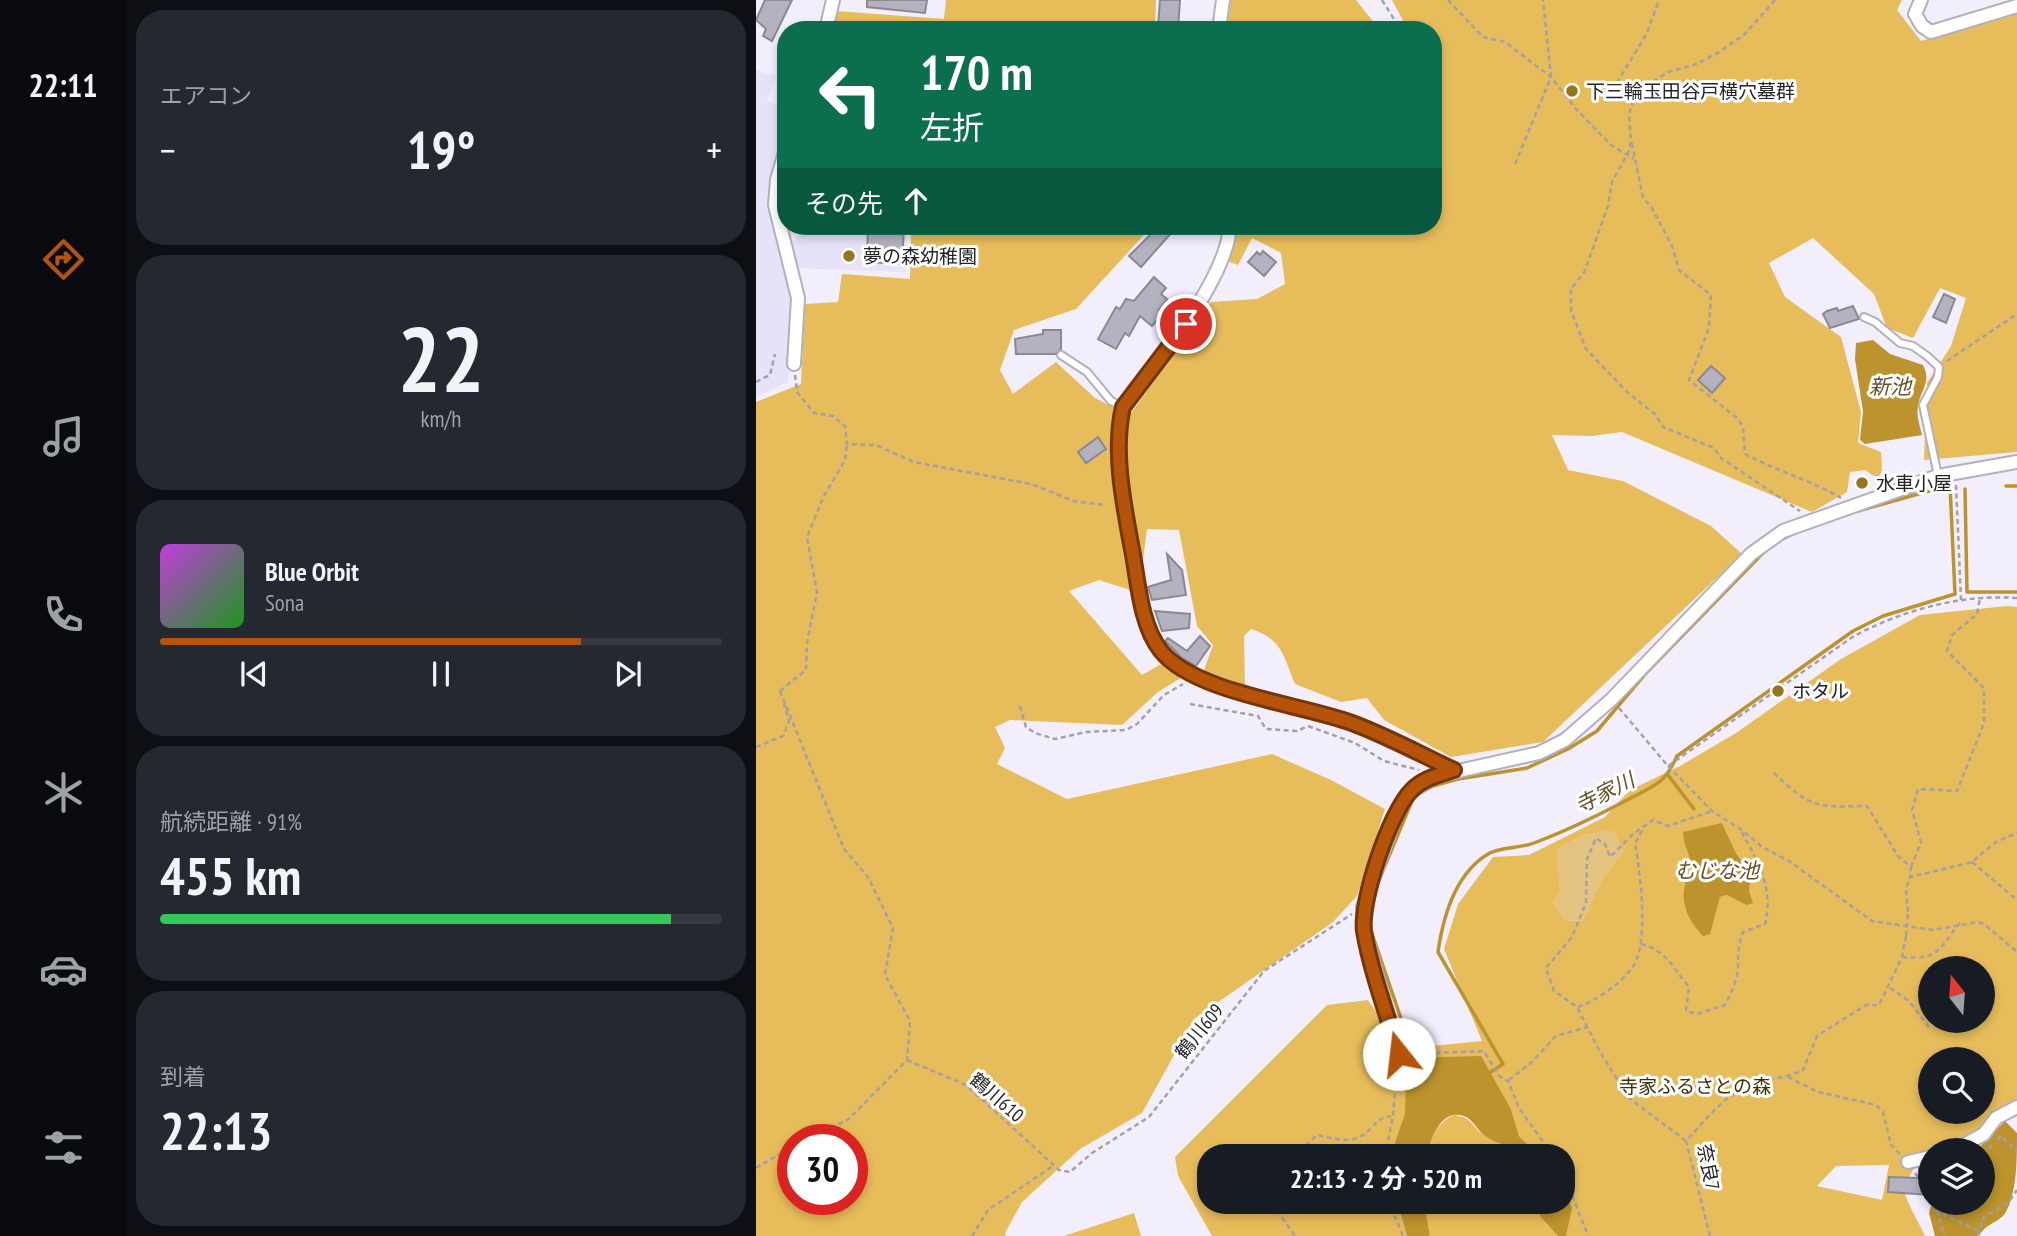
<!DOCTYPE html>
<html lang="ja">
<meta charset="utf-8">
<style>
:root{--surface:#171b24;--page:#242831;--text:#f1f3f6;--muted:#9ea1a6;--line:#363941;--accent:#b45309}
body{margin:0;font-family:"PT Sans Narrow","Noto Sans JP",sans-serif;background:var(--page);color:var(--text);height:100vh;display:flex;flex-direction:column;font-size:26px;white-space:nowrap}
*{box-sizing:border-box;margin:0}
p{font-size:23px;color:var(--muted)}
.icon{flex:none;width:38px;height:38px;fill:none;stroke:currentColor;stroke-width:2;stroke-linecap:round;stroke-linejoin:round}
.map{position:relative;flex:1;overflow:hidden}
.panel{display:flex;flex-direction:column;gap:10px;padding:10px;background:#0d0f14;width:630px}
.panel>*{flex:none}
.banner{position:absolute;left:21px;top:21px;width:665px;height:214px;border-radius:28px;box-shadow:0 4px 10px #0003;background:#0b6e4f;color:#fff;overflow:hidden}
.needle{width:46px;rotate:343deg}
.controls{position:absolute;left:1162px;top:956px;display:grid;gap:14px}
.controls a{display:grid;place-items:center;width:77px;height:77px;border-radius:50%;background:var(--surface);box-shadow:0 4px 10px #0003;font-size:35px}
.speed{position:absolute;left:21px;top:1124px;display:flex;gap:14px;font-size:35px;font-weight:700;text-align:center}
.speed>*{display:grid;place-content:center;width:91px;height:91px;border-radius:50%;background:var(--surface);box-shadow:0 4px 10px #0003;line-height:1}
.speed .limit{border:10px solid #d22;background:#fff;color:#111}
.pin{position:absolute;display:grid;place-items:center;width:60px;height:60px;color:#fff;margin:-30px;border:4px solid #fff;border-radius:50%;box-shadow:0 2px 7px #0007}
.me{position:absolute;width:77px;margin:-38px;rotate:344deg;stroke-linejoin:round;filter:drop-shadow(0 0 5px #0008)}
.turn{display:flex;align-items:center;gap:24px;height:147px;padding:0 28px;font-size:32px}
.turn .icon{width:91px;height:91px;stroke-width:2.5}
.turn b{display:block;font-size:49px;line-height:60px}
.then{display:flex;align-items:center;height:66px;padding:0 28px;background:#0003;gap:14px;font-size:26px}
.big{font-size:52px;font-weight:700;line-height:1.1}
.panel .widget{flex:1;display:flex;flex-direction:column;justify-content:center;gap:10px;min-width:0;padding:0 24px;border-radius:28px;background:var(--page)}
.panel .dial{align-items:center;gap:0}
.dial b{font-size:91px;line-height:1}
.song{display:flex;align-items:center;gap:21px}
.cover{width:84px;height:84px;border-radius:10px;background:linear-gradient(135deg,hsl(290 70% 55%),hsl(120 70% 35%))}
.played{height:7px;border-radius:4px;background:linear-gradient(90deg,var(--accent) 75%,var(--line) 75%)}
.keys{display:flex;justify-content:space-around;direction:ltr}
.heat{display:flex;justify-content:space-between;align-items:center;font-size:38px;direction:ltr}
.charge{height:10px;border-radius:5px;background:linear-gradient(90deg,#34c759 91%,var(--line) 0)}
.trip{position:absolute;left:441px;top:1144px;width:378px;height:70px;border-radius:28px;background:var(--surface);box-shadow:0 4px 10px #0003;font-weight:700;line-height:70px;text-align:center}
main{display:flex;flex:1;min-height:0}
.menu{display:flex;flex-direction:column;width:126px;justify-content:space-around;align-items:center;background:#090b0e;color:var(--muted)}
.menu .icon{width:49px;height:49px}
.menu .active{color:var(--accent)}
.menu b{font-size:32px;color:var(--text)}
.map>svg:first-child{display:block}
.built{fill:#e8e2f8}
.green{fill:#e3c37f}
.forest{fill:#e7bc5b;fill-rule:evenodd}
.water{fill:#bc932c}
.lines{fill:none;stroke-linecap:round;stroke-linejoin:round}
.stream{stroke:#bc932c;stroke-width:3.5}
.building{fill:#b5b2bf;stroke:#8b8895;stroke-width:2}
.service-casing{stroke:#b3b0bd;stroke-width:10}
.minor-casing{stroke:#b3b0bd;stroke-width:16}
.path{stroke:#a3a0aa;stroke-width:2.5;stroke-dasharray:5 3.5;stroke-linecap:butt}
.service{stroke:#fff;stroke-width:6}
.minor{stroke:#fff;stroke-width:12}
.path-bridge{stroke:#a3a0aa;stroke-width:2.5;stroke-dasharray:5 3.5;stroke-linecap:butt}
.route-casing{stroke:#753606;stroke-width:18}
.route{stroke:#b45309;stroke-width:12}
.poi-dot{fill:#97751e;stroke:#fff;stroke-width:2.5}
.labels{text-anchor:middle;stroke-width:6;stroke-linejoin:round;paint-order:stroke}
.poi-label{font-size:19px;fill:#232227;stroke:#fff;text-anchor:start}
.street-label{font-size:19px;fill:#232227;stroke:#fff}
.park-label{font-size:19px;fill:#402e03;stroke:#fff}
.water-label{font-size:21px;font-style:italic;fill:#645129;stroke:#fff}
</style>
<main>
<nav class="menu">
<b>22:11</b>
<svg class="icon active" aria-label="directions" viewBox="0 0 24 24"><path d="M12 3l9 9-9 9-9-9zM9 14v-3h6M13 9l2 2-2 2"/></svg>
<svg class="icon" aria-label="music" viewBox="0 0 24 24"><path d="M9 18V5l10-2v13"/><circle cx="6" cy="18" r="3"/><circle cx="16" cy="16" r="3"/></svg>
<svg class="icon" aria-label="phone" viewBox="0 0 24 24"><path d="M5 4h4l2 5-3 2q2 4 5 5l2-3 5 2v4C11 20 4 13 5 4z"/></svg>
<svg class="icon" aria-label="climate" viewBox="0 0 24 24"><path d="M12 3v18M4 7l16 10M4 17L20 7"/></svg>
<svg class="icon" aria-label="car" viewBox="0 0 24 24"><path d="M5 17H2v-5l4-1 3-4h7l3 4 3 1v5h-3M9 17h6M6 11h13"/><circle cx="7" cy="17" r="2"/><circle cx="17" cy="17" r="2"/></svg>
<svg class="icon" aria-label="filters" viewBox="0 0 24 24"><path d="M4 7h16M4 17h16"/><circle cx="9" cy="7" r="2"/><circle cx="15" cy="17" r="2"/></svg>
</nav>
<section class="panel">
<div class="widget"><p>エアコン</p>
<div class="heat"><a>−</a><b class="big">19°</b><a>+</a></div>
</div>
<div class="widget dial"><b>22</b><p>km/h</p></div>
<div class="widget">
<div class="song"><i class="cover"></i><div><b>Blue Orbit</b><p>Sona</p></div></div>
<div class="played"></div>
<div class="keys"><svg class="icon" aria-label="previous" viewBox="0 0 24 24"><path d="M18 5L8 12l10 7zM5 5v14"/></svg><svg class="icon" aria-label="pause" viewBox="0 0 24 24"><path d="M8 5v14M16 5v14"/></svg><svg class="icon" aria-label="next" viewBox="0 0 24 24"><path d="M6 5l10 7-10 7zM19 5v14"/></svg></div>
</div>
<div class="widget"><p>航続距離 · 91%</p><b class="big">455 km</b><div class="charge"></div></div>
<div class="widget"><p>到着</p><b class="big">22:13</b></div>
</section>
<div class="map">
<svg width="1261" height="1236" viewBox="0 0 1261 1236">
<rect width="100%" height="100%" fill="#f2eefc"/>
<g class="built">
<path d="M0,70L20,76L11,101L30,108V130L16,179L13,208L34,297L32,382L0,397Z"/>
<path d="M52,226H151L150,272L39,268L33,245Z"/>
</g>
<path class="green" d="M857,828L867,852L846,879L826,921L808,920L797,903L804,890L801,850L827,835Z"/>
<g class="forest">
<path d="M190,0H400L399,30H373L357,25L346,30H74L80,11L188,19Z"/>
<path d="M475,0H600L624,30H471Z"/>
<path d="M636,0H1146L1141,10L1165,41L1261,13V452L1168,460L1171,383L1195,346L1210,298L1184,288L1157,338L1131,328L1118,294L1057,238L1013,263L1029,297L1085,337L1105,412L1102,443L1125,452L1126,470L1122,479L1109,470L1094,472L1091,492L1056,512L866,432L836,436L796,435L812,470L867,481L955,526L986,554L787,742L695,757L628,720L611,698L585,702L539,684C527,655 526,639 495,629L488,636L489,685L447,673L457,645L441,626L423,530L391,529L385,576L374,590L343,580L313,591L386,675L407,663L428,676L402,692L366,725L254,720L239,727L249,748L241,764L311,799L516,754L575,780L629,809L601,896L577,922L438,1019L386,1113L324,1149L266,1202L249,1233L250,1236H0V402L45,384L49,304L82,302L86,274L154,279L155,226H392L387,236L320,309L258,330L244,370L257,394L300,362L339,398L373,416L455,302L501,299L529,284L525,253L496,238L482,265L471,261L480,226H677V92L685,99L677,80V30H652ZM37,1139H96V1199H37Z"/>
<path d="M1251,606L1261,607V1105L1211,1150H1174V1155L1165,1156C1160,1165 1149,1181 1149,1191C1148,1198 1165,1226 1169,1236H810L815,1208L807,1191V1157H785L763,1136L755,1109L725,1057L651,1058L649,1113L634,1157H453V1202H641L651,1236H456L422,1176L419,1157L571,1005L612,1000L646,1049L726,1041L688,949L702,904L737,857L773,855L849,817L874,790L924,766L980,733L1085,659L1164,615ZM966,823L980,853L995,873L990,905L971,895L964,897L960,906L935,873L934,855ZM857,829L867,852L846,879L826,921L808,920L797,903L804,890L801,850L827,835ZM1174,968H1227V1020H1174ZM1174,1059H1227V1111H1174ZM1133,1165L1126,1200L1061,1186L1080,1166Z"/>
<path d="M698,1115C719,1118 715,1128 731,1137C745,1145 749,1142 760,1157H670C675,1139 680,1123 698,1115Z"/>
<path d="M668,1202H778L786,1217L802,1236H674Z"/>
<path d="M378,1213L385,1236H308Z"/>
</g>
<g class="water">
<path d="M1117,340L1134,354L1167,365C1176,383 1164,390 1162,407C1160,416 1164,426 1166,435L1109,444L1104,440L1107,411L1099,359L1100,343Z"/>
<path d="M966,823L980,853L995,873L993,891L997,903L990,905L971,895L964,897L954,934L947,936C934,923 924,904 929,885C930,879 935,876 935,870C936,855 927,847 927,832Z"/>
<path d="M725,1056L755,1109L763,1136L785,1157H760C749,1141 742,1145 729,1136C722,1131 717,1120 710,1117C685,1106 675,1139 670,1157H634L649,1113L650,1058Z"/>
<path d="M1249,1121L1261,1133C1261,1160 1261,1196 1248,1215C1239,1224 1229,1224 1223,1236H1179L1173,1213L1176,1202H1227V1150H1221Z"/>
<path d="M807,1191L816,1208L810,1236H802L785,1217L778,1202H807Z"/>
<path d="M641,1202H668L674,1236H651Z"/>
</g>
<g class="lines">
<g class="stream">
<path d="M1250,486H1261"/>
<path d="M1209,489L1211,592"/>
<path d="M1102,511L1194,485L1199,594"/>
<path d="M1024,540L1039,533"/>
<path d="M1212,592H1261"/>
<path d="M912,775L938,809"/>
<path d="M623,880L658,796L677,786L702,779L771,768L812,749L841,731L890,673L1009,551"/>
<path d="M613,925L652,1039"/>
<path d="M730,1075L747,1064L682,952C687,917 699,874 732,854C745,846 763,849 778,843C810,831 841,816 871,800C899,785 908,785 921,756L1097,631L1127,616L1199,594"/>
</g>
</g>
<g class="building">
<path d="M9,0H36L16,41L7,36L10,29L0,20Z"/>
<path d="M111,0H171L169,13L111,7Z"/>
<path d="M404,0H424L422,29L402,27Z"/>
<path d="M112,226H148L146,264L111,262Z"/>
<path d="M403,226H411L417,231L385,267L373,256Z"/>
<path d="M507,251L520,262L508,276L492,262L501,252L504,255Z"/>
<path d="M398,277L410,288L405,294L411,299L403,310L407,313L396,326L384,316L373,336L369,333L360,349L342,339L360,307L364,309L370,299L378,301Z"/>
<path d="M1188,294L1199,299L1190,323L1177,317Z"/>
<path d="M1097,306L1103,319L1074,328L1067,314L1071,311L1081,308L1082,311Z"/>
<path d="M287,330H305V349L300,354H260L259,339L287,334Z"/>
<path d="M955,366L969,378L956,393L942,380Z"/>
<path d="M342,437L350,449L330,463L322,452Z"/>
<path d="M411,554L426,570L430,595L396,600L392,587L415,580Z"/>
<path d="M399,611L434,614L433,628L406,631Z"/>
<path d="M444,636L454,646L440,666L426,658L409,641L412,638L431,651Z"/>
<path d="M1174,1166V1195L1132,1192L1133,1177L1163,1178V1168Z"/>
</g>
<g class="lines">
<g class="service-casing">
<g id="service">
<path d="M1108,317L1119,322L1144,343L1157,346L1171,356L1183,367L1182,377L1167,405L1182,476"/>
<path d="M305,355L331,372L355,401L367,407"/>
</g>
</g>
<g class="minor-casing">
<g id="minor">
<path d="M1165,0L1159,14L1166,26L1175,32L1261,6"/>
<path d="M70,30L77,0"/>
<path d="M463,30L467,0"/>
<path d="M30,149L21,180L19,205L42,298L38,364"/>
<path d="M474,226C471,280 400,364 367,407C357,450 367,501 375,544C382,577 383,624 405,651C439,693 545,704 596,723C631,736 664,754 698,770"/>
<path d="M643,1054L608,930L607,907L642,809L653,793L680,776L783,753L809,740L856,699L995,554L1027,531L1182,476L1261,462"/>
<path d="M1199,1150L1228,1134L1240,1118L1261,1107"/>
<path d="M1152,1162L1174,1157"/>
</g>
</g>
<g class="path">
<path d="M626,0L638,19"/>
<path d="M692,0L727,37L749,42L795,77L821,110L855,145L878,159"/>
<path d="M1019,0L989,34L960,54L938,65L912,72L880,92L873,114L875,142L873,151L856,182L852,206L828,273L815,289V310L830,349L872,393L899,414L907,427L958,448L965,458L1044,511"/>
<path d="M880,92L859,86L891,33L903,0"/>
<path d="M876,143L887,198L896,208L916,246L923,270L955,295L953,328L933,380L981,418L987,427L989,454C1020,471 1055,480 1085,498"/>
<path d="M759,164L795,77L787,0"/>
<path d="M1191,361L1261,314"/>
<path d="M39,375L41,392L58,413L77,416L89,426L91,444L120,445L158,462L275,484L318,501L349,505"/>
<path d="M0,382L14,375L19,354"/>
<path d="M1200,485L1205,600"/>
<path d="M24,691L88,849L112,877L137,928L129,975L154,1021L151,1060L93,1119L51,1139"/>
<path d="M24,691L50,670L51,643L61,592L51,537L67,498L89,460L91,444"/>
<path d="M434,704L502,716L510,729L541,731L552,726L599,743L628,761L663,770"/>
<path d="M264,706L270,727L279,733L299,739L330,732L370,730L381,724L408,695L427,684"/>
<path d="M863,708L912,766L1098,636C1147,610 1205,594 1261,598"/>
<path d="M0,747L27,736L33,721L28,704"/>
<path d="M912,766L956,811L986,830L1006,847L1033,861L1116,921L1177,930L1221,922L1228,924L1261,952"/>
<path d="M1018,773C1055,809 1061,807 1111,806L1142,856L1155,867L1154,877"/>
<path d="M1216,862L1261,900"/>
<path d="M1155,867L1165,842L1156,810L1162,789L1201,791L1228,723V688L1191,651L1196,635L1221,614L1224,598"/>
<path d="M1152,912L1150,889L1154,877L1216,862L1240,842L1261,833"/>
<path d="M885,944C910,950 917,968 933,987L930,1011L941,1014L969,1005C975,993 982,979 982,966C982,952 982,946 987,932L1009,924C1018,889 1002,861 985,831"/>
<path d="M1146,957C1185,960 1181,950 1204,923"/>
<path d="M1134,988L1153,1001L1175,1030"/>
<path d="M822,1007C841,1000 863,985 876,968C894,945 884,872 879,843L887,829"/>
<path d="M654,1054L728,1051L743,1076L752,1081L763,1108L798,1157"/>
<path d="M151,1060L210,1085L303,1170L314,1172L336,1153L393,1117L508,971L596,914"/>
<path d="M1032,1077L1062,1092L1120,1105L1127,1112L1135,1145L1144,1154"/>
<path d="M753,1080L775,1063L800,1036L832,1027"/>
<path d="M1241,1140L1245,1136L1261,1151"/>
<path d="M930,1141L873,1098L844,1052L821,1007L798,991L790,968L816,937L830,903L831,859L840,838L849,844L854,857L877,834L897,820L912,826L956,811"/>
<path d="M1227,1155L1236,1145"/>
<path d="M537,1157L561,1135C576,1138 593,1144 607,1135C620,1126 618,1119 635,1116"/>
<path d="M629,1157L637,1116L641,1067"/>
<path d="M0,1168L37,1146"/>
<path d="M807,1172L832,1236"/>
<path d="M1159,1173L1162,1177L1174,1178"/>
<path d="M519,1202L525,1216L539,1236"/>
<path d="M628,1202L637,1212L647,1236"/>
<path d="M1175,1202L1182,1212L1223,1231"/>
<path d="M1185,1202L1182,1212L1188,1236"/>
<path d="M216,1236L232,1210L297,1166"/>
<path d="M954,1236L930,1141C948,1122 968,1095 993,1085C1011,1078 1029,1079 1047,1070L1061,1036L1110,1005H1123L1146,957L1150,936"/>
<path d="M1222,1236L1228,1217L1252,1203L1261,1190"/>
</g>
<use href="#service" class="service"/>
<use href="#minor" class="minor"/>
<path class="path-bridge" d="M1150,936L1152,912"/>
</g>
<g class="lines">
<g class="route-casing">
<path id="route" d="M430,324L367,407C357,450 367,501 375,544C382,577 383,623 405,651C439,693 545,704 596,723C631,736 664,754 698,770C682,775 666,779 655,791C634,812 604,901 608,931C615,972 631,1014 643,1054"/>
</g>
<use href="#route" class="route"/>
</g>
<g class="poi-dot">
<circle cx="816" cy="91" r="7"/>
<circle cx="93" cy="256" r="7"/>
<circle cx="1106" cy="483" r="7"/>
<circle cx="1022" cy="691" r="7"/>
</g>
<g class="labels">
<g class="poi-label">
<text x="830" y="98">下三輪玉田谷戸横穴墓群</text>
<text x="107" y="263">夢の森幼稚園</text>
<text x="1120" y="490">水車小屋</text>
<text x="1036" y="698">ホタル</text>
</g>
<g class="street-label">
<text transform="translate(443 1031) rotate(-51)" y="7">鶴川609</text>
<text transform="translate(241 1097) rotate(41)" y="7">鶴川610</text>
<text transform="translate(953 1167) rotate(79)" y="7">奈良7</text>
</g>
<g class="park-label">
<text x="939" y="1093">寺家ふるさとの森</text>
</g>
<g class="water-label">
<text x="1134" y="394">新池</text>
<text transform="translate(849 793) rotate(-27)" y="7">寺家川</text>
<text x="961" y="878">むじな池</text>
</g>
</g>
</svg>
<div class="controls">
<a><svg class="needle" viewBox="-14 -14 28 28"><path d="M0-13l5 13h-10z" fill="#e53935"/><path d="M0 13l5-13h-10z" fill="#9ea1a6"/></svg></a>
<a><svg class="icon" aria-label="search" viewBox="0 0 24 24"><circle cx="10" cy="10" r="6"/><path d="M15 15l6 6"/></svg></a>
<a><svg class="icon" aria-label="layers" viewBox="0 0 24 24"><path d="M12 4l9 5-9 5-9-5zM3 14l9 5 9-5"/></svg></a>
</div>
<div class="speed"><div class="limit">30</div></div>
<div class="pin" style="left:430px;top:324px;background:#d93025"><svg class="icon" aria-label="arrive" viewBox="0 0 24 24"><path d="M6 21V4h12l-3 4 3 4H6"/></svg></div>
<svg class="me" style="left:643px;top:1054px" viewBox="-20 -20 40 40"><circle r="19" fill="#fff"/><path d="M0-13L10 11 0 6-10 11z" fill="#b45309"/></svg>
<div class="trip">22:13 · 2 分 · 520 m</div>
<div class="banner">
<div class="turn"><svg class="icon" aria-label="left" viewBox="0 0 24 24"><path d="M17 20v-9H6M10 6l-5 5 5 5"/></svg><div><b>170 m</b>左折</div></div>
<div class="then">その先<svg class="icon" aria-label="ahead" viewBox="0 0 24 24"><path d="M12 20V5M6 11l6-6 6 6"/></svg></div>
</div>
</div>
</main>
